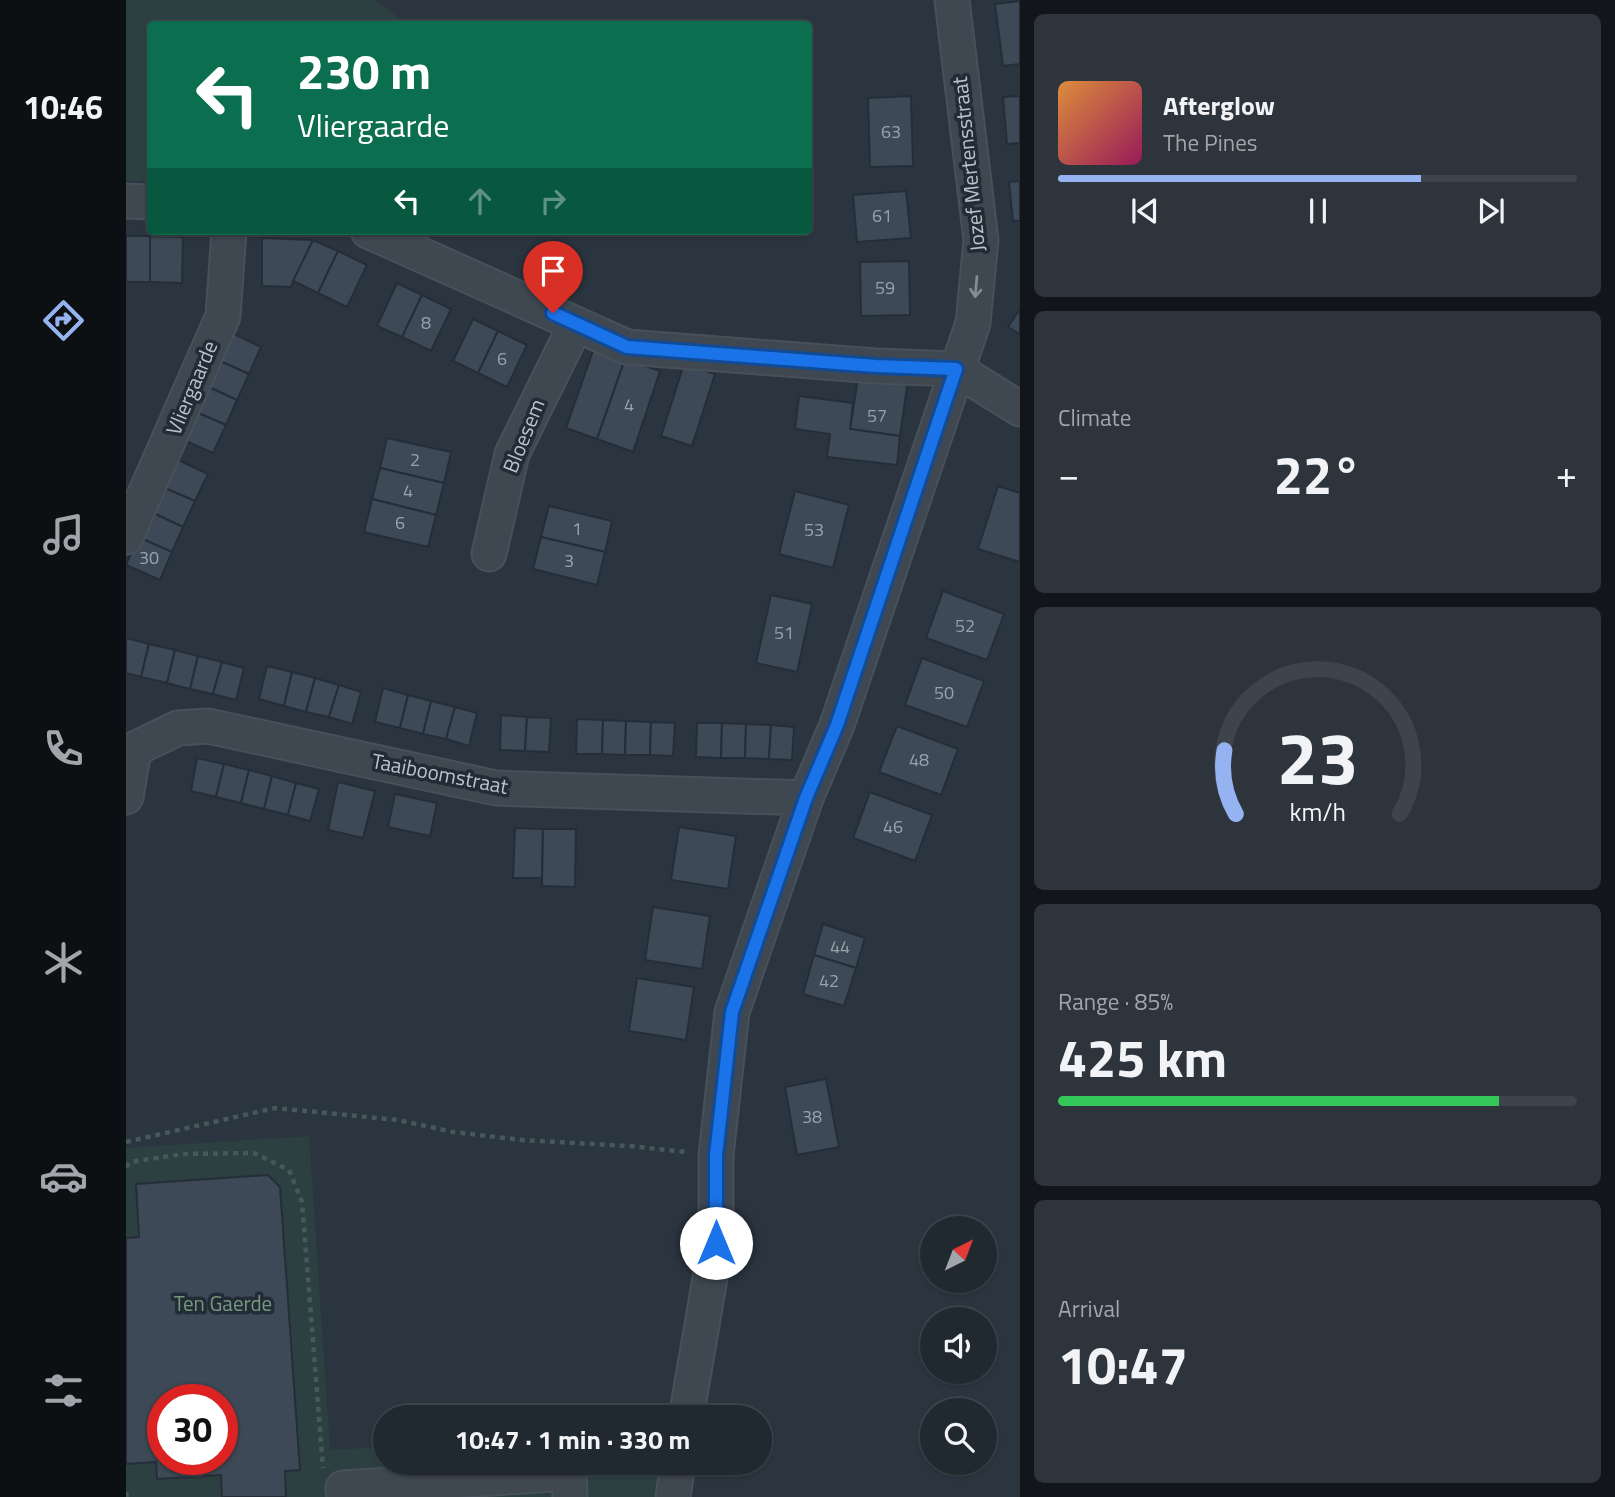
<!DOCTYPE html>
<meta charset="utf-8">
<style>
:root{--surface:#202830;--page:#2d343c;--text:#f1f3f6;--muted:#a2a6ab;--line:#3d444c;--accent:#95b2f1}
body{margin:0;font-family:"Titillium Web",sans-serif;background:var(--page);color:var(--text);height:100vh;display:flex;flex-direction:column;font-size:26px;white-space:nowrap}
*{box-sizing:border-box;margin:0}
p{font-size:23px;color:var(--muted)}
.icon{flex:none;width:38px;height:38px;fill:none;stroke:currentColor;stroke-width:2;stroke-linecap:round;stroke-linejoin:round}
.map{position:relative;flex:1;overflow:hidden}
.sheet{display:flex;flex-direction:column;gap:14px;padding:14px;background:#12161a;width:595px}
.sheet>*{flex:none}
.top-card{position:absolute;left:21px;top:21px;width:665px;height:214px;border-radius:7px;box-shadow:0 2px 5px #0004,0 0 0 2px var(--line);background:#0b6e4f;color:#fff;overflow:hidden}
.needle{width:46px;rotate:42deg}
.buttons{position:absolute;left:794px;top:1216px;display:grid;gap:14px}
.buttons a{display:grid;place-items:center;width:77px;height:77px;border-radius:50%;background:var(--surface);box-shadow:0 2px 5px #0004,0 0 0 2px var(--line);font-size:35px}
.speed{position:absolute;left:21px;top:1384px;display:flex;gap:14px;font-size:35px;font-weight:700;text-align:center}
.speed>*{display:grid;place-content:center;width:91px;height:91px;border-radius:50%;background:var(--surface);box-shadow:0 2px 5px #0004,0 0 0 2px var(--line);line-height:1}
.speed .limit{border:10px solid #d22;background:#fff;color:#111}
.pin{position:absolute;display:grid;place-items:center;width:60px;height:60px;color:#fff;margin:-72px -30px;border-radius:50% 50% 50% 0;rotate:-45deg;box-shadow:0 0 7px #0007}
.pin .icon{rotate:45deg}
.me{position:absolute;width:77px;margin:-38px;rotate:0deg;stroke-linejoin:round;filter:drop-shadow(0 0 5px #0008)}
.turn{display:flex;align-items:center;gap:24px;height:147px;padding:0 35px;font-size:32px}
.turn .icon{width:91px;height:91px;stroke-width:2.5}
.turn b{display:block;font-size:49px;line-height:60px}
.lanes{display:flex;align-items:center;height:66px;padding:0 35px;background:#0003;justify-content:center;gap:35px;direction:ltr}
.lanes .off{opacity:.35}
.big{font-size:52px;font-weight:700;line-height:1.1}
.sheet .card{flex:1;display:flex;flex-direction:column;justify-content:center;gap:10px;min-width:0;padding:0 24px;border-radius:10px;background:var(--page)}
.sheet .dial{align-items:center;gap:0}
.dial svg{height:182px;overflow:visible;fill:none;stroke:var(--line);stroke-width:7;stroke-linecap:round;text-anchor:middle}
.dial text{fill:var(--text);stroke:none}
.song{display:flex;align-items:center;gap:21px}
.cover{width:84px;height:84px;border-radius:10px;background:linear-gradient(135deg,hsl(30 70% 55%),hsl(330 70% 35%))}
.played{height:7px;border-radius:4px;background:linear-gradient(90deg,var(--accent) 70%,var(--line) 70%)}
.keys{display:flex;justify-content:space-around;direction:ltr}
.heat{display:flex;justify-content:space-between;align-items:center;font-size:38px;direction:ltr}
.charge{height:10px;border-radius:5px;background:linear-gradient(90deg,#34c759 85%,var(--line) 0)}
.trip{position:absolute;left:247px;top:1405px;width:399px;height:70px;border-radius:35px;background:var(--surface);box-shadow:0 2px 5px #0004,0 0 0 2px var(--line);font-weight:700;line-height:70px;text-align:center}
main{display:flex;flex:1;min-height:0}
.menu{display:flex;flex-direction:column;width:126px;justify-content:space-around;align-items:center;background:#0d1013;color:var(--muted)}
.menu .icon{width:49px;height:49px}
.menu .active{color:var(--accent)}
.menu b{font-size:32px;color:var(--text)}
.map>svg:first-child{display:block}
.green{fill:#2d4041;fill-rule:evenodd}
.building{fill:#3d4956;stroke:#252e38;stroke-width:2;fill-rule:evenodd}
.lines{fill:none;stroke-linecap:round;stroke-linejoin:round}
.minor-casing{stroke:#48505a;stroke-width:37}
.path{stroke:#465859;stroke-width:4.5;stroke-dasharray:5 5;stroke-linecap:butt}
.minor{stroke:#3f4750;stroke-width:33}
.oneway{stroke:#848b93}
.route-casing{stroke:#114b97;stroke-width:18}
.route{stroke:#1a73e8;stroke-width:12}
.labels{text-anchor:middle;stroke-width:7;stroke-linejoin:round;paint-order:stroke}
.number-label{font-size:18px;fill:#9aa2ab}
.street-label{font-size:21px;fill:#bcc2ca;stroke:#232c36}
.park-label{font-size:21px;fill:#76987c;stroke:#232c36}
</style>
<main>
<nav class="menu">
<b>10:46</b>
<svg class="icon active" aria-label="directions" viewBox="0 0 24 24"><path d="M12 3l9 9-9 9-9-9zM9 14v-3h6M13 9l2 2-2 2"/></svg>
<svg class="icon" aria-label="music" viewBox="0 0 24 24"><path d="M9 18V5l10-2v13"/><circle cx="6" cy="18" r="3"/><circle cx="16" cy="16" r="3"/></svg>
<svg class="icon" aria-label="phone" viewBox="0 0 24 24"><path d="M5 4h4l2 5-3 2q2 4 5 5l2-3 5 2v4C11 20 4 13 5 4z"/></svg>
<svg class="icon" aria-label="climate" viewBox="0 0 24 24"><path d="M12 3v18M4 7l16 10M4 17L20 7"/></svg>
<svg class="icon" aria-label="car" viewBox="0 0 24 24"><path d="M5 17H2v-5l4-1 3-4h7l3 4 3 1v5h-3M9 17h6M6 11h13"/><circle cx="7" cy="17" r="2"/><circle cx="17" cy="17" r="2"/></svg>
<svg class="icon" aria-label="filters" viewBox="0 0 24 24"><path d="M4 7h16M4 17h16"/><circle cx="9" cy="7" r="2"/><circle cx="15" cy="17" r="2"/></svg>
</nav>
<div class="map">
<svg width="894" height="1497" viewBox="0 0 894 1497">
<rect width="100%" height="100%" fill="#2b3540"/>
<g class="green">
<path d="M0,0H250L280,24H24V181H0Z"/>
<path d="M183,1136L204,1450L259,1447V1463H541L535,1497H0V1148ZM37,1400H96V1460H37Z"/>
</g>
<g class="building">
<path d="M894,1V64L877,66L869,4Z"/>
<path d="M785,96L787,166L744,167L742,98Z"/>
<path d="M894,96V143L881,144L877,97Z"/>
<path d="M894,181V221H887L883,182Z"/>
<path d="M780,191L785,238L731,242L727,195Z"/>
<rect x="0" y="236" width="24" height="46"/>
<path d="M24,236L57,237L56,283L24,282Z"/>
<path d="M136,238L187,240L165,287L136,286Z"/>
<path d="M187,240L212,251L192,293L167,281Z"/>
<path d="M212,251L241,265L221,307L192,293Z"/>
<path d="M783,261L784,315L735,316L734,262Z"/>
<path d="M271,283L296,295L276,337L251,326Z"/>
<path d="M296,295L325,309L305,351L276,337Z"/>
<path d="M894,309V334L882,327Z"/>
<path d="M347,319L372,331L352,373L327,361Z"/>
<path d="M100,330L135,347L123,374L87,358Z"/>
<path d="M372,331L401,345L381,387L352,373Z"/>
<path d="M468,348L499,359L471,439L440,428Z"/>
<path d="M87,358L123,374L111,400L76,384Z"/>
<path d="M499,359L534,371L507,452L471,439Z"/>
<path d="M558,364L589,374L566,446L535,436Z"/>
<path d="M733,372L782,380L774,436L724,429Z"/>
<path d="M76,384L111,400L100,425L65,410Z"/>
<path d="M673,396L727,403L724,429L774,436L771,465L701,457L704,434L669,429Z"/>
<path d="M65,410L100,425L87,453L53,438Z"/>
<path d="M261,438L325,452L318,483L254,468Z"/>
<path d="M46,457L82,474L69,501L34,486Z"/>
<path d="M254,468L318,483L310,515L246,499Z"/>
<path d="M34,486L69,501L57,527L23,511Z"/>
<path d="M872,486L894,493V562L852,549Z"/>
<path d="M669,491L723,505L707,568L653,554Z"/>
<path d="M246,499L310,515L302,547L238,532Z"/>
<path d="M423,506L486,521L479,552L415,537Z"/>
<path d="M23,511L57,527L46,552L12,537Z"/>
<path d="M12,537L46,552L34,580L0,565Z"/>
<path d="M415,537L479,552L471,585L407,569Z"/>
<path d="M817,591L878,614L861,660L800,638Z"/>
<path d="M645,595L686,604L671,672L630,663Z"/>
<path d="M0,638L23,644L15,677L0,673Z"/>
<path d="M23,644L49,650L41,683L15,677Z"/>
<path d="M49,650L72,656L64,689L41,683Z"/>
<path d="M72,656L96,662L87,694L64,689Z"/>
<path d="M796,658L858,681L841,727L779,705Z"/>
<path d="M96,662L118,668L110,700L87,694Z"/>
<path d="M141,666L166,672L158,706L133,699Z"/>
<path d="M166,672L189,678L180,712L158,706Z"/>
<path d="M189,678L213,685L203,717L180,712Z"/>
<path d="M213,685L235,692L226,724L203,717Z"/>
<path d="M257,688L282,695L274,728L249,722Z"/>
<path d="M282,695L305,701L297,734L274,728Z"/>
<path d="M305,701L329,707L320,739L297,734Z"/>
<path d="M329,707L351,713L343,746L320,739Z"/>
<path d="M375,715L401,717L399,751L374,750Z"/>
<path d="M401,717L425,718L423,752L399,751Z"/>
<path d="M451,719L477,720L476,754H450Z"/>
<path d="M477,720L500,721L499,755L476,754Z"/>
<path d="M500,721L525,722L524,755H499Z"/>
<path d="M525,722L549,723L547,756L524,755Z"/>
<path d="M571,723H596L595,758L570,757Z"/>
<path d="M596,723L620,724L619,758H595Z"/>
<path d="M620,724L645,725L643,759L619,758Z"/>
<path d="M645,725L668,727L666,760L643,759Z"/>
<path d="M771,726L832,749L815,795L753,772Z"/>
<path d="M71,758L98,764L90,797L65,791Z"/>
<path d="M98,764L123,770L115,803L90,797Z"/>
<path d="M123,770L146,776L138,809L115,803Z"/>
<path d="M146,776L170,783L162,815L138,809Z"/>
<path d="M212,782L249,791L237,838L202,830Z"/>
<path d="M170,783L193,789L184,821L162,815Z"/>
<path d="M744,792L806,815L789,861L727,838Z"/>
<path d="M269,794L311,803L304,836L262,827Z"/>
<path d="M553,827L610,836L602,889L545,880Z"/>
<path d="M389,828L417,829L416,878H387Z"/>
<path d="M417,829H450L449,887L416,886Z"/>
<path d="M527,907L584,916L576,969L519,960Z"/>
<path d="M697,924L739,938L730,968L688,955Z"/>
<path d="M688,955L730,968L718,1006L677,994Z"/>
<path d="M511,978L568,987L560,1040L503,1031Z"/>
<path d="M700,1079L713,1147L671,1155L659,1087Z"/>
<path d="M142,1175L154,1187L174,1470L159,1471L160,1497H96L95,1475L31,1479L30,1462L0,1464V1238L13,1237L10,1184ZM37,1400H96V1460H37Z"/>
</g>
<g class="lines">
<g class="minor-casing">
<g id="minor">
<path d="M0,201L24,202"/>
<path d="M242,231L501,347L750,366L830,369L894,409"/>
<path d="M0,537L97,316L103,231"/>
<path d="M363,554L386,454L450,324"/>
<path d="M0,753L52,728L82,726L370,788L680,798"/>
<path d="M0,797L8,750"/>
<path d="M560,1418L590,1243V1155L606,1012L680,798L711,725L847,323L855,240L826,0"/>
<path d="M218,1497L217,1488L443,1473L444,1497"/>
<path d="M547,1497L552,1463"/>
</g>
</g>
<g class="path">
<path d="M0,1142L149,1108L272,1120L327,1132L396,1140L503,1146L561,1152"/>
<path d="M0,1167L4,1162L58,1154L128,1153L163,1170L176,1202L197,1468"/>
<path d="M0,1492L1,1497"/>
</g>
<use href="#minor" class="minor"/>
</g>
<defs><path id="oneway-shaft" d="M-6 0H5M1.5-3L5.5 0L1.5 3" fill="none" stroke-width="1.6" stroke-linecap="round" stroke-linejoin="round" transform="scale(1.75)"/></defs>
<use class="oneway" href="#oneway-shaft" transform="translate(850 287) rotate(95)"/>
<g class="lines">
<g class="route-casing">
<path id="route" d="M427,313L501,347L750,366L830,369L711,725L680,798L606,1012L590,1155V1243"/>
</g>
<use href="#route" class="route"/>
</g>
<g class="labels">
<g class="number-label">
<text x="765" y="138">63</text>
<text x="756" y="222">61</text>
<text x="759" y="294">59</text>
<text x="300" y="329">8</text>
<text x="376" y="365">6</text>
<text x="503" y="411">4</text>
<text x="751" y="422">57</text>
<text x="289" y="466">2</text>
<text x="282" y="497">4</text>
<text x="274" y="529">6</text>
<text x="451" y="535">1</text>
<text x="688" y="536">53</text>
<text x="23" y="564">30</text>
<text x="443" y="567">3</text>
<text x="839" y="632">52</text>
<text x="658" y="639">51</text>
<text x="818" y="699">50</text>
<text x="793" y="766">48</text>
<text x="767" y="833">46</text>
<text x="714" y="953">44</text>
<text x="703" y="987">42</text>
<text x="686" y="1123">38</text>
</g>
<g class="street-label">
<text transform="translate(843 164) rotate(-96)" y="7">Jozef Mertensstraat</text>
<text transform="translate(66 388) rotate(-67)" y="7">Vliergaarde</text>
<text transform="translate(398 436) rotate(-68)" y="7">Bloesem</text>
<text transform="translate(314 774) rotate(11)" y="7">Taaiboomstraat</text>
</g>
<g class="park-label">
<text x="97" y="1311">Ten Gaerde</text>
</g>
</g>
</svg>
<div class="buttons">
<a><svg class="needle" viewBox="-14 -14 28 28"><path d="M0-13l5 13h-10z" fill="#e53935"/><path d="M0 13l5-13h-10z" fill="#a2a6ab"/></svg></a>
<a><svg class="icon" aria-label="sound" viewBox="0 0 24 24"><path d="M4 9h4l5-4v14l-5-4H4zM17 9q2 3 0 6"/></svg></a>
<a><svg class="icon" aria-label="search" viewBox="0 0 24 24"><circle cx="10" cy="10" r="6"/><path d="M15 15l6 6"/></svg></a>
</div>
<div class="speed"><div class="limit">30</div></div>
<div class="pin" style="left:427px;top:313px;background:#d93025"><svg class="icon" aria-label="arrive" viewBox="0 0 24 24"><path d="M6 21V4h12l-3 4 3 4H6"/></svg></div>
<svg class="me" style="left:590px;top:1243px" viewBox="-20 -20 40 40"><circle r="19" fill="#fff"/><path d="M0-13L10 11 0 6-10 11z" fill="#1a73e8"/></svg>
<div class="trip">10:47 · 1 min · 330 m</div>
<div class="top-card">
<div class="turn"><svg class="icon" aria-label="left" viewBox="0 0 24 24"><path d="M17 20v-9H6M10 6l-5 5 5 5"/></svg><div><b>230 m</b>Vliergaarde</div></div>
<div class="lanes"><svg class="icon" aria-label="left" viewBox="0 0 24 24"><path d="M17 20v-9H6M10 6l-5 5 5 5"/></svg><svg class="icon off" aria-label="ahead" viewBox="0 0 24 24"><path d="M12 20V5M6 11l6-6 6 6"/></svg><svg class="icon off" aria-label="right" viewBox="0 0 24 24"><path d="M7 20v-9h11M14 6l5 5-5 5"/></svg></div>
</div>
</div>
<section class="sheet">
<div class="card">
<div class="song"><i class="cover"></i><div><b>Afterglow</b><p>The Pines</p></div></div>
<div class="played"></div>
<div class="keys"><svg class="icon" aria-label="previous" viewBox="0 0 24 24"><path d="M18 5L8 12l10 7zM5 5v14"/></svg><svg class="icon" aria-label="pause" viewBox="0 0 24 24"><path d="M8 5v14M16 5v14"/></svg><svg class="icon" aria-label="next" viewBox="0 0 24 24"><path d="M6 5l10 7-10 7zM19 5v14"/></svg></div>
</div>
<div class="card"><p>Climate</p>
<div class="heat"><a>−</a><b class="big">22°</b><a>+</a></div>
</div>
<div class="card dial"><svg viewBox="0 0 100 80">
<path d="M14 69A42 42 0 1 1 86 69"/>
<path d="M14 69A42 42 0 0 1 9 41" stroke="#95b2f1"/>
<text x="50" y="56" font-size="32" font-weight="700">23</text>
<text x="50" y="72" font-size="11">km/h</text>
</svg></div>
<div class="card"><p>Range · 85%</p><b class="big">425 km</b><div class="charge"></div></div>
<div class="card"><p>Arrival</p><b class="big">10:47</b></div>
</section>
</main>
